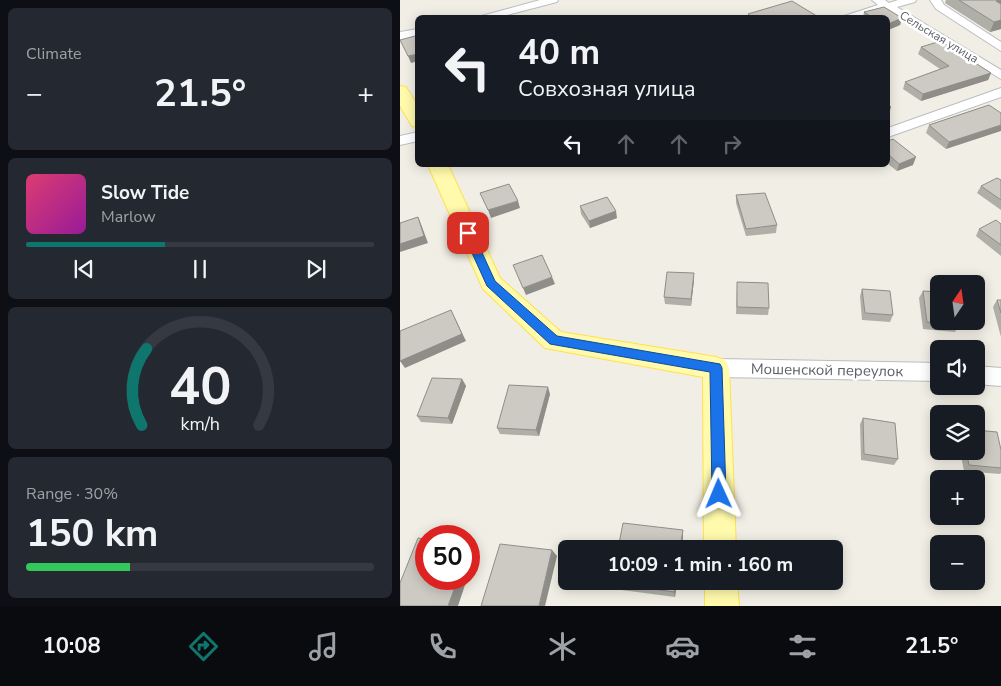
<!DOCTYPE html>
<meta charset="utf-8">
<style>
:root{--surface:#171b24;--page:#242831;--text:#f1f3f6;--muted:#9ea1a6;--line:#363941;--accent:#0f766e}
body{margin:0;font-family:"Nunito Sans",sans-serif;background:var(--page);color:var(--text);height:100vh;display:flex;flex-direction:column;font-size:19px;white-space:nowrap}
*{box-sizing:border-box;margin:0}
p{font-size:16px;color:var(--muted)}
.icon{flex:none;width:28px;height:28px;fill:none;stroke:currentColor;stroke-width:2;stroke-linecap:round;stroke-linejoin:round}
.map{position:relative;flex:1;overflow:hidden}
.panel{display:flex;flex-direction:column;gap:8px;padding:8px;background:#0d0f14;width:400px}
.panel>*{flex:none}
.banner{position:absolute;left:15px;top:15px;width:475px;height:152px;border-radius:8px;box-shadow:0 2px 12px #0003;background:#171b24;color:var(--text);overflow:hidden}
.needle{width:32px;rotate:13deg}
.fabs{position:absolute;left:530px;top:275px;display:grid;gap:10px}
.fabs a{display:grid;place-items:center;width:55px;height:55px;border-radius:8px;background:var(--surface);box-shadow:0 2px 12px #0003;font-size:25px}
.speed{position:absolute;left:15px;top:525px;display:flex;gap:10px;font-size:25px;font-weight:700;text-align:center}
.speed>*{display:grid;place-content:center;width:65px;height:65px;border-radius:50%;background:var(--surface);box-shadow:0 2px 12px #0003;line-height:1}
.speed .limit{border:8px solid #d22;background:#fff;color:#111}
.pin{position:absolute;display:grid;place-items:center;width:42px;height:42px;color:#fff;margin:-21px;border-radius:10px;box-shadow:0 2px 8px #0006}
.me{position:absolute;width:55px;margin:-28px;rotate:359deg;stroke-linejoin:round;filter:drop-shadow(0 0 4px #0008)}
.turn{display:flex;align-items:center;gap:18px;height:105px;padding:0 20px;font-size:22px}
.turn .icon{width:65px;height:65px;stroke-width:2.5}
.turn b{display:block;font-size:35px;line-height:42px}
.lanes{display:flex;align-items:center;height:48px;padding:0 20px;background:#0003;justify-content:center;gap:25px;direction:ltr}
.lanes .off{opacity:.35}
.big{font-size:38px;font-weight:700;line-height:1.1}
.panel .tile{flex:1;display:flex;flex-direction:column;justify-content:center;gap:8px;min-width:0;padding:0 18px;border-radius:8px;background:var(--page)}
.panel .dial{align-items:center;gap:0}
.dial svg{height:130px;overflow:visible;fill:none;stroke:var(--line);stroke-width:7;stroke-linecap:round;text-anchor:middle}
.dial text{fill:var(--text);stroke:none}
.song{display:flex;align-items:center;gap:15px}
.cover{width:60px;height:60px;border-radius:8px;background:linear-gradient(135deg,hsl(340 70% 55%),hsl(300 70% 35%))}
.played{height:5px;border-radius:2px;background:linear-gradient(90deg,var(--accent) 40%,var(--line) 40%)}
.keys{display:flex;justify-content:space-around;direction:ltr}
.heat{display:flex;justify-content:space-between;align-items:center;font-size:28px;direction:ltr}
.charge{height:8px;border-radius:4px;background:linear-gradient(90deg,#34c759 30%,var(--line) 0)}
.trip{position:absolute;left:158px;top:540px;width:285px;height:50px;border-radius:8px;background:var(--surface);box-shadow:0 2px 12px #0003;font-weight:700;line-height:50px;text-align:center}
.dock{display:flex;height:80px;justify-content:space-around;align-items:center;background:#090b0e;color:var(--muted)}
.dock .icon{width:35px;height:35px}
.dock .selected{color:var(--accent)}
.dock b{font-size:22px;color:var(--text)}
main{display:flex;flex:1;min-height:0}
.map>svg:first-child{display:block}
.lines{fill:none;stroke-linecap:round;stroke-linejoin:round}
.minor-casing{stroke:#babdc2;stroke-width:2}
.major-casing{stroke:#ffe050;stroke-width:2}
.minor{fill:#fff;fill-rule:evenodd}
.major{fill:#fffaac;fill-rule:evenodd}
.wall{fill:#afaea7}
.shaded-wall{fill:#8f8d88}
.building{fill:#cccac2;stroke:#8f8d88}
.route{fill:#1a73e8;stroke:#114b97}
.labels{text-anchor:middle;stroke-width:5;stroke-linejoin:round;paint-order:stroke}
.far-street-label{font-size:12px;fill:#5d6067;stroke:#fff}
.street-label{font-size:15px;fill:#5d6067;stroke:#fff}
</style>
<main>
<section class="panel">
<div class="tile"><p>Climate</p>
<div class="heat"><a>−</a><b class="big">21.5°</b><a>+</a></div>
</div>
<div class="tile">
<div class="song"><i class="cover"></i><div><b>Slow Tide</b><p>Marlow</p></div></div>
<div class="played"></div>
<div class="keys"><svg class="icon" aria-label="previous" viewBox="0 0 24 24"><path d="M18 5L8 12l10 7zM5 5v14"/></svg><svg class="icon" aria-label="pause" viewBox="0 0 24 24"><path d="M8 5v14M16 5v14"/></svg><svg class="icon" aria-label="next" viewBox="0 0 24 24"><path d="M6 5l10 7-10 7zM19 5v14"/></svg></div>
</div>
<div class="tile dial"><svg viewBox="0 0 100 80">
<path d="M14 69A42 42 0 1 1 86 69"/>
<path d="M14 69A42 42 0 0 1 17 22" stroke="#0f766e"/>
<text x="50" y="56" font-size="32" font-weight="700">40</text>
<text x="50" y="72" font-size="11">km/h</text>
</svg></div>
<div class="tile"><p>Range · 30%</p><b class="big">150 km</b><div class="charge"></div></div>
</section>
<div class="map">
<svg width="601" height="606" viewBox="0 0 601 606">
<rect width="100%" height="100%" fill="#f1efe5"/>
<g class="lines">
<g class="minor-casing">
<g id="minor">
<path d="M140,0H158L157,2L95,18H74Z"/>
<path d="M472,0H485L489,3L498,0H516L515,2L497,7L601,70V79L486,10L458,18H438L478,5Z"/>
<path d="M530,0H541L544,5L601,42V51L536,9Z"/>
<path d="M18,29V36L0,40V32Z"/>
<path d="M601,88V97L488,137V128Z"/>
<path d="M18,132V141L0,145V136Z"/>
<path d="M316,359L539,363V381L316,377L309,374L306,368L309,362Z"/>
<path d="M576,366L601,368V386L576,384Z"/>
</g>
</g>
<g class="major-casing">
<g id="major">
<path d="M0,86L6,87L18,106V127L12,126L0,106Z"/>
<path d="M28,165H48L100,278L161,332L316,357L325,360L329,368L336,549H304L303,377L145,348L83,289Z"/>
<path d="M305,581H337L339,606H305Z"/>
</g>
</g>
<use href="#minor" class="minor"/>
<use href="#major" class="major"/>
</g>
<g class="wall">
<path d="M546,0H601V29L590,32L545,3Z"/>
<path d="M464,12L502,18L500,25L488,30V18H463Z"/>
<path d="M521,47L591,73L588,80L521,101L503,89L505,82L540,69L518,54Z"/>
<path d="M589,105L546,149L526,133L529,125Z"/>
<path d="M488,141L513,165L497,171L488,164Z"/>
<path d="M601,180V210L577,193L581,186Z"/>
<path d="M336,195L377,225L376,233L346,236L336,203Z"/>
<path d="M180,206L217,218L190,228L181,214Z"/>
<path d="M601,224V256L576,236L579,229Z"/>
<path d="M294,280L291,306L265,304L264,297Z"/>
<path d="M337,282L369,308L368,315L336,314Z"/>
<path d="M462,289L493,315L490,322L462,320L460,296Z"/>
<path d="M523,291L559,325L555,332L523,329L519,298Z"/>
<path d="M597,300H601V337L593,307Z"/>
<path d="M62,379L66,386L52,424L21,422L17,416Z"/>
<path d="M150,394L139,436L100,434L97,428Z"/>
<path d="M463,418L498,459L494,465L461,460L460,424Z"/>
<path d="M601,450V473L600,474L564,471L560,451Z"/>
<path d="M277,581L275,597L214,589L211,583Z"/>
</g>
<g class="shaded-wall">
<path d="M601,0V9L596,1Z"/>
<path d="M502,18L500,25L488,30V24Z"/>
<path d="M601,20V29L590,32L594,22Z"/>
<path d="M18,54V61L11,63L8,56Z"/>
<path d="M591,73L588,80L521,101L523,94Z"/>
<path d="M491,107L489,114L488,115V108Z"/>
<path d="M601,125V131L546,149L549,142Z"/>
<path d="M516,157L513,165L497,171L499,164Z"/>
<path d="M118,201L120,208L91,218L88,210Z"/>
<path d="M216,211L217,218L190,228L189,221Z"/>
<path d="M18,217L21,224L28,243L0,252V244Z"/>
<path d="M294,273V280L291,306V299Z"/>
<path d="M152,277L155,284L126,295L123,288Z"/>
<path d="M51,310L66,341L5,368L0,361Z"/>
<path d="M62,379L66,386L52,424L48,418Z"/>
<path d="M148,387L150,394L139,436L136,430Z"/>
<path d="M283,530V537L282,549H280Z"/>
<path d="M69,544L76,551L69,573Z"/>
<path d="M152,550L157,556L145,606H139Z"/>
<path d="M58,579H67L58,606H48Z"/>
<path d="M276,581H277L275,597L274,592Z"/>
</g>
<g class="building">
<path d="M559,0H601L596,1L601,4V20L594,22Z"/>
<path d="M392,1L420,18H352L348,14Z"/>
<path d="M484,7L502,18L488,24V18H473L464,12Z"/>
<path d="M15,36L18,41V54L8,56L0,40Z"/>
<path d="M541,41L591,73L523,94L505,82L549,66L521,47Z"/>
<path d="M488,104L491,107L488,108Z"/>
<path d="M589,105L601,113V125L549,142L529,125Z"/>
<path d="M493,139L516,157L499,164L488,154V141Z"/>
<path d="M597,178L601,180V200L581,186Z"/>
<path d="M109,184L118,201L88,210L80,193Z"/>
<path d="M365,193L377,225L346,229L336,195Z"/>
<path d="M207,197L216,211L189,221L180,206Z"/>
<path d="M18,217L24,236L0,244V223Z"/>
<path d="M596,220L601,224V245L579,229Z"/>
<path d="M142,255L152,277L123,288L113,265Z"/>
<path d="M267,272L294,273L291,299L264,297Z"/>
<path d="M337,282L368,283L369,308L337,307Z"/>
<path d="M462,289L490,291L493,315L465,313Z"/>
<path d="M523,291L539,292V321H558L559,325L527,322Z"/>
<path d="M597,300H601V313Z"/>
<path d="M51,310L62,334L0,361V331Z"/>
<path d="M32,378L62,379L48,418L17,416Z"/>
<path d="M109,385L148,387L136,430L97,428Z"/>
<path d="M463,418L495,423L498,459L464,454Z"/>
<path d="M576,430L597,432L601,450V468L569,465L566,451H576Z"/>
<path d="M223,523L283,530L280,549H218Z"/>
<path d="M18,538L26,539V579H58L48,606H0V583Z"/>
<path d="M100,544L152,550L139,606H81Z"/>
<path d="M212,581H276L274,592L211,583Z"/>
</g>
<path class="route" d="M68,229L73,233L95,281L157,336L320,364L322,368L326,494L324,499L319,501L314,499L312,494L310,372L150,344L87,286L63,233Z"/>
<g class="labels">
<g class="far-street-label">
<text transform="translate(539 37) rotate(31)" y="4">Сельская улица</text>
</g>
<g class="street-label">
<text transform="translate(427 370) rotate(1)" y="5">Мошенской переулок</text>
</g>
</g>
</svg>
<div class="fabs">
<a><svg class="needle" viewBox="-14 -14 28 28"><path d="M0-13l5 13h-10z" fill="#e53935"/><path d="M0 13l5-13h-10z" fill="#9ea1a6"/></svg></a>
<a><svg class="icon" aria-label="sound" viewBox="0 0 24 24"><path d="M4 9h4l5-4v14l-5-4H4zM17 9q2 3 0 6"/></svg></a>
<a><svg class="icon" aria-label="layers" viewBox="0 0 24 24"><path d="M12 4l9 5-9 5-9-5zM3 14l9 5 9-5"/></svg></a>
<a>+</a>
<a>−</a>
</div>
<div class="speed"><div class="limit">50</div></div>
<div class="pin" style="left:68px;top:233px;background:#d93025"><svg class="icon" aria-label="arrive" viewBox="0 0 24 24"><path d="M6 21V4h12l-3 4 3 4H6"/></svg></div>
<svg class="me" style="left:319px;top:494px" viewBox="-20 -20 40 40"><path d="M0-17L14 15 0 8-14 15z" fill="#1a73e8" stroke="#fff" stroke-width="4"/></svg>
<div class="trip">10:09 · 1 min · 160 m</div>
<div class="banner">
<div class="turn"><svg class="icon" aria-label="left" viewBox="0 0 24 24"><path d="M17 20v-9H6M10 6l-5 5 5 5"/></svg><div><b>40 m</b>Совхозная улица</div></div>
<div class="lanes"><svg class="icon" aria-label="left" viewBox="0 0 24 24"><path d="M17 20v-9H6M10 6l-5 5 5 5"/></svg><svg class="icon off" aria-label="ahead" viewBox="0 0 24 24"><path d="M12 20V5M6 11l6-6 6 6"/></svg><svg class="icon off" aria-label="ahead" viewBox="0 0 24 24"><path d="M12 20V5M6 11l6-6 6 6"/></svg><svg class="icon off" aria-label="right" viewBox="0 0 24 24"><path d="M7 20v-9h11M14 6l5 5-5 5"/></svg></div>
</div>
</div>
</main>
<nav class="dock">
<b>10:08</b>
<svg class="icon selected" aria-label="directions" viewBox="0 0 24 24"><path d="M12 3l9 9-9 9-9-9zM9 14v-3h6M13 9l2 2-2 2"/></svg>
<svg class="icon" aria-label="music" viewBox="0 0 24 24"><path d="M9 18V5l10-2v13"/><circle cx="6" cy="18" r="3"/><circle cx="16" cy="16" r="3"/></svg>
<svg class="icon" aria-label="phone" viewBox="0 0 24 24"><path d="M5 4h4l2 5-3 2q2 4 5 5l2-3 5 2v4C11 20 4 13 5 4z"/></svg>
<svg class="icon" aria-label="climate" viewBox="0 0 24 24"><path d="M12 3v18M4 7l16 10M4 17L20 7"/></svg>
<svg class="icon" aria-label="car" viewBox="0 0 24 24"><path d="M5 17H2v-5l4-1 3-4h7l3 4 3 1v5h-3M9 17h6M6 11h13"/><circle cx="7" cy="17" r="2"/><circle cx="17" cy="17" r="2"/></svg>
<svg class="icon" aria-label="filters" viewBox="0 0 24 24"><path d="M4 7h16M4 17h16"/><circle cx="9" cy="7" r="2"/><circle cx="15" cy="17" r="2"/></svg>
<b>21.5°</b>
</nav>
